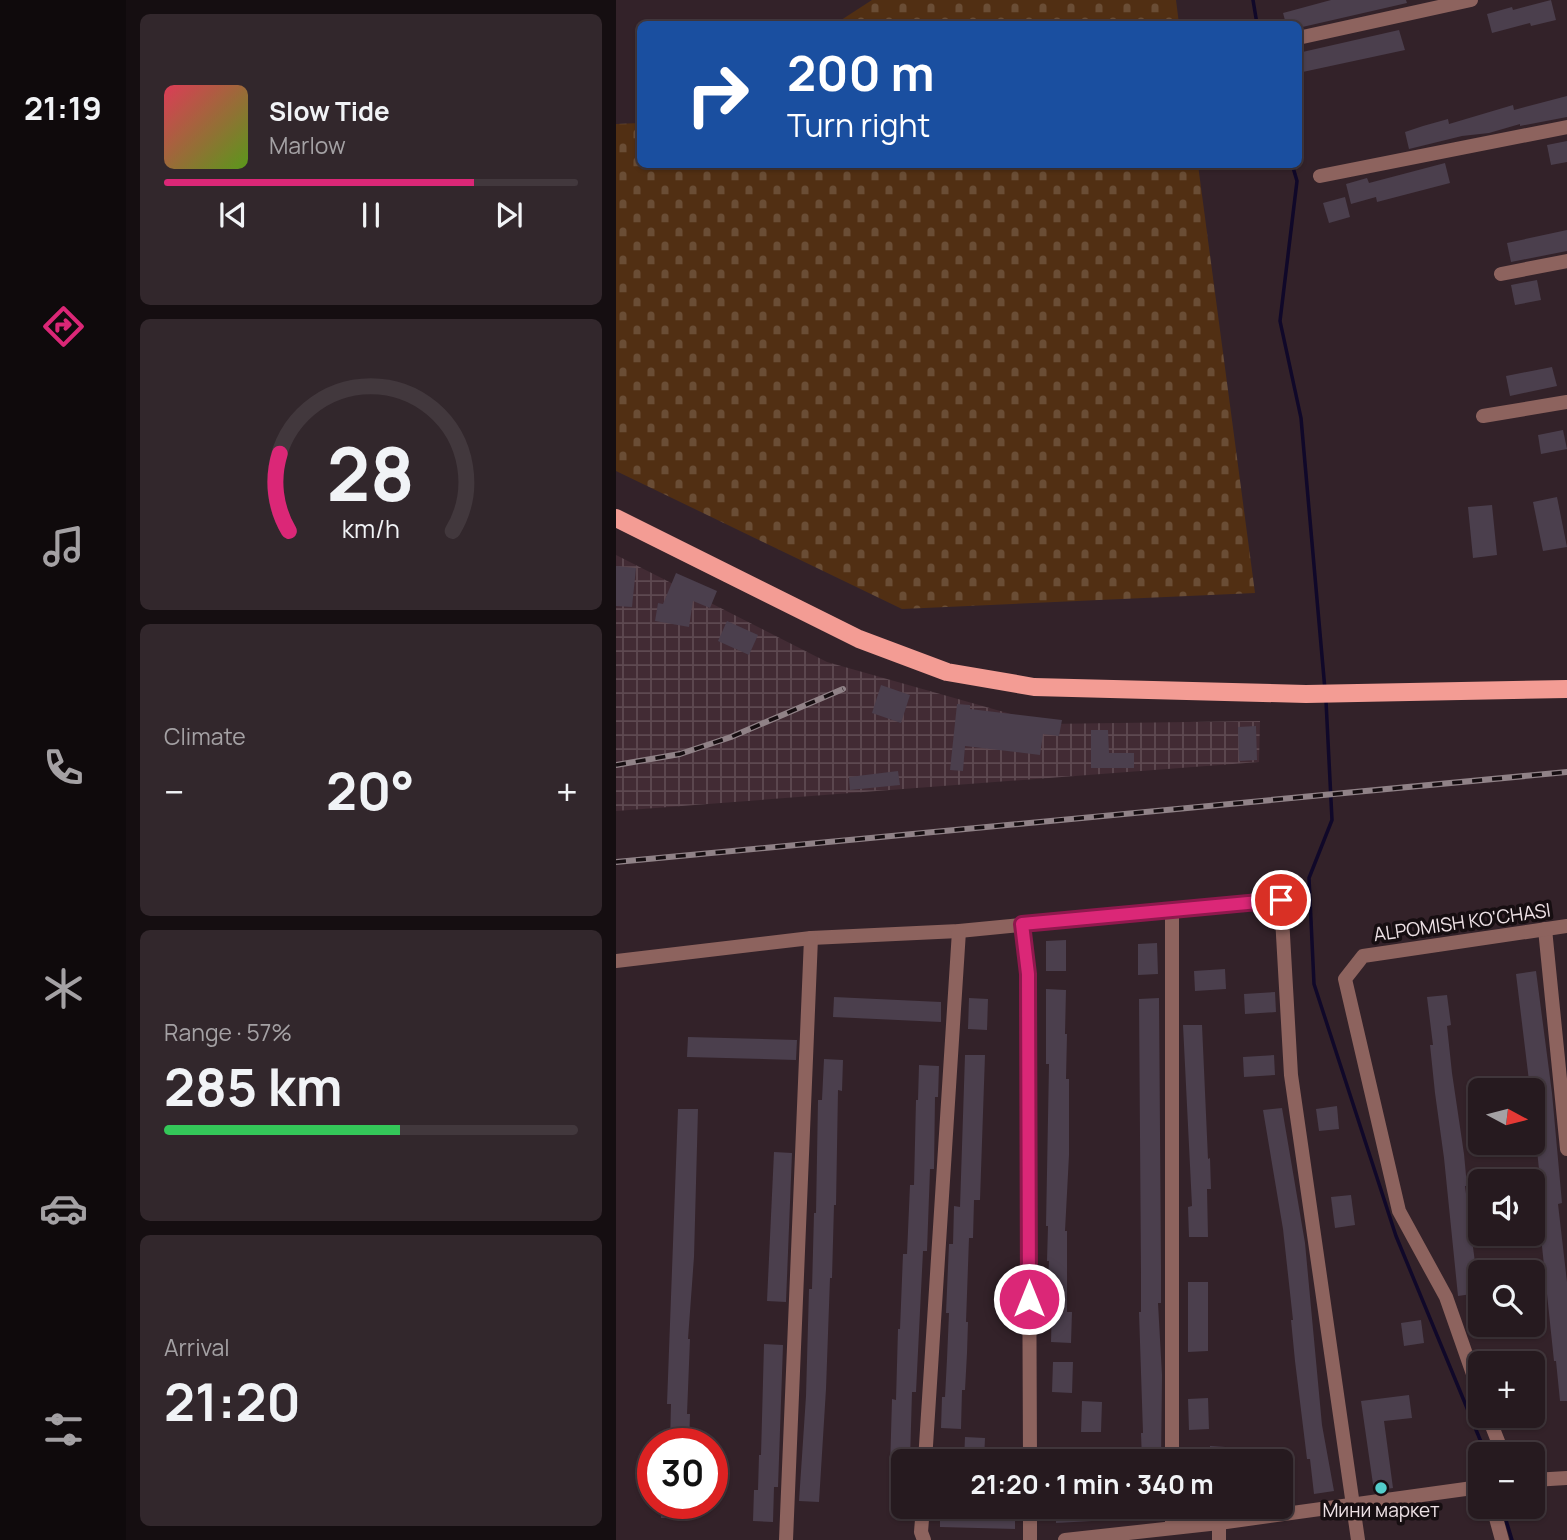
<!DOCTYPE html>
<meta charset="utf-8">
<style>
:root{--surface:#261a1f;--page:#32272c;--text:#f1f3f6;--muted:#a4a1a4;--line:#42383d;--accent:#db2777}
body{margin:0;font-family:Manrope,sans-serif;background:var(--page);color:var(--text);height:100vh;display:flex;flex-direction:column;font-size:26px;white-space:nowrap}
*{box-sizing:border-box;margin:0}
p{font-size:23px;color:var(--muted)}
.icon{flex:none;width:38px;height:38px;fill:none;stroke:currentColor;stroke-width:2;stroke-linecap:round;stroke-linejoin:round}
.map{position:relative;flex:1;overflow:hidden}
.side{display:flex;flex-direction:column;gap:14px;padding:14px;background:#150e11;width:490px}
.side>*{flex:none}
.hud{position:absolute;left:21px;top:21px;width:665px;height:147px;border-radius:10px;box-shadow:0 2px 5px #0004,0 0 0 2px var(--line);background:#1a4fa0;color:#fff;overflow:hidden}
.needle{width:46px;rotate:97deg}
.fabs{position:absolute;left:852px;top:1078px;display:grid;gap:14px}
.fabs a{display:grid;place-items:center;width:77px;height:77px;border-radius:10px;background:var(--surface);box-shadow:0 2px 5px #0004,0 0 0 2px var(--line);font-size:35px}
.speed{position:absolute;left:21px;top:1428px;display:flex;gap:14px;font-size:35px;font-weight:700;text-align:center}
.speed>*{display:grid;place-content:center;width:91px;height:91px;border-radius:50%;background:var(--surface);box-shadow:0 2px 5px #0004,0 0 0 2px var(--line);line-height:1}
.speed .limit{border:10px solid #d22;background:#fff;color:#111}
.pin{position:absolute;display:grid;place-items:center;width:60px;height:60px;color:#fff;margin:-30px;border:4px solid #fff;border-radius:50%;box-shadow:0 2px 7px #0007}
.me{position:absolute;width:77px;margin:-38px;rotate:0deg;stroke-linejoin:round;filter:drop-shadow(0 0 5px #0008)}
.turn{display:flex;align-items:center;gap:24px;height:147px;padding:0 35px;font-size:32px}
.turn .icon{width:91px;height:91px;stroke-width:2.5}
.turn b{display:block;font-size:49px;line-height:60px}
.big{font-size:52px;font-weight:700;line-height:1.1}
.side .tile{flex:1;display:flex;flex-direction:column;justify-content:center;gap:10px;min-width:0;padding:0 24px;border-radius:10px;background:var(--page)}
.side .dial{align-items:center;gap:0}
.dial svg{height:182px;overflow:visible;fill:none;stroke:var(--line);stroke-width:7;stroke-linecap:round;text-anchor:middle}
.dial text{fill:var(--text);stroke:none}
.song{display:flex;align-items:center;gap:21px}
.cover{width:84px;height:84px;border-radius:10px;background:linear-gradient(135deg,hsl(350 70% 55%),hsl(90 70% 35%))}
.played{height:7px;border-radius:4px;background:linear-gradient(90deg,var(--accent) 75%,var(--line) 75%)}
.keys{display:flex;justify-content:space-around;direction:ltr}
.heat{display:flex;justify-content:space-between;align-items:center;font-size:38px;direction:ltr}
.charge{height:10px;border-radius:5px;background:linear-gradient(90deg,#34c759 57%,var(--line) 0)}
.trip{position:absolute;left:275px;top:1449px;width:402px;height:70px;border-radius:10px;background:var(--surface);box-shadow:0 2px 5px #0004,0 0 0 2px var(--line);font-weight:700;line-height:70px;text-align:center}
main{display:flex;flex:1;min-height:0}
.tab-bar{display:flex;flex-direction:column;width:126px;justify-content:space-around;align-items:center;background:#0f0a0c;color:var(--muted)}
.tab-bar .icon{width:49px;height:49px}
.tab-bar .current{color:var(--accent)}
.tab-bar b{font-size:32px;color:var(--text)}
.map>svg:first-child{display:block}
.industrial{fill:url(#industrial-grid)}
.cemetery{fill:url(#cemetery-stones)}
.lines{fill:none;stroke-linecap:round;stroke-linejoin:round}
.stream{stroke:#100829;stroke-width:3.5}
.building{fill:#4b3f4d}
.minor{stroke:#8d635e;stroke-width:14}
.major{stroke:#f39c94;stroke-width:18}
.rail-casing{stroke:#908287;stroke-width:6}
.rail{stroke:#160e11;stroke-width:3.5;stroke-dasharray:10;stroke-linecap:butt}
.route-casing{stroke:#8e194d;stroke-width:18}
.route{stroke:#db2777;stroke-width:12}
.poi-dot{fill:#53cdcb;stroke:#160e11;stroke-width:2.5}
.labels{text-anchor:middle;stroke-width:7;stroke-linejoin:round;paint-order:stroke}
.street-label{font-size:19px;fill:#eee2e6;stroke:#160e11}
.poi-label{font-size:19px;fill:#eee2e6;stroke:#160e11}
</style>
<main>
<nav class="tab-bar">
<b>21:19</b>
<svg class="icon current" aria-label="directions" viewBox="0 0 24 24"><path d="M12 3l9 9-9 9-9-9zM9 14v-3h6M13 9l2 2-2 2"/></svg>
<svg class="icon" aria-label="music" viewBox="0 0 24 24"><path d="M9 18V5l10-2v13"/><circle cx="6" cy="18" r="3"/><circle cx="16" cy="16" r="3"/></svg>
<svg class="icon" aria-label="phone" viewBox="0 0 24 24"><path d="M5 4h4l2 5-3 2q2 4 5 5l2-3 5 2v4C11 20 4 13 5 4z"/></svg>
<svg class="icon" aria-label="climate" viewBox="0 0 24 24"><path d="M12 3v18M4 7l16 10M4 17L20 7"/></svg>
<svg class="icon" aria-label="car" viewBox="0 0 24 24"><path d="M5 17H2v-5l4-1 3-4h7l3 4 3 1v5h-3M9 17h6M6 11h13"/><circle cx="7" cy="17" r="2"/><circle cx="17" cy="17" r="2"/></svg>
<svg class="icon" aria-label="filters" viewBox="0 0 24 24"><path d="M4 7h16M4 17h16"/><circle cx="9" cy="7" r="2"/><circle cx="15" cy="17" r="2"/></svg>
</nav>
<section class="side">
<div class="tile">
<div class="song"><i class="cover"></i><div><b>Slow Tide</b><p>Marlow</p></div></div>
<div class="played"></div>
<div class="keys"><svg class="icon" aria-label="previous" viewBox="0 0 24 24"><path d="M18 5L8 12l10 7zM5 5v14"/></svg><svg class="icon" aria-label="pause" viewBox="0 0 24 24"><path d="M8 5v14M16 5v14"/></svg><svg class="icon" aria-label="next" viewBox="0 0 24 24"><path d="M6 5l10 7-10 7zM19 5v14"/></svg></div>
</div>
<div class="tile dial"><svg viewBox="0 0 100 80">
<path d="M14 69A42 42 0 1 1 86 69"/>
<path d="M14 69A42 42 0 0 1 10 35" stroke="#db2777"/>
<text x="50" y="56" font-size="32" font-weight="700">28</text>
<text x="50" y="72" font-size="11">km/h</text>
</svg></div>
<div class="tile"><p>Climate</p>
<div class="heat"><a>−</a><b class="big">20°</b><a>+</a></div>
</div>
<div class="tile"><p>Range · 57%</p><b class="big">285 km</b><div class="charge"></div></div>
<div class="tile"><p>Arrival</p><b class="big">21:20</b></div>
</section>
<div class="map">
<svg width="951" height="1540" viewBox="0 0 951 1540">
<defs>
<pattern id="industrial-grid" width="8" height="8" patternUnits="userSpaceOnUse" patternTransform="scale(1.75)"><rect width="8" height="8" fill="#422b34"/><path d="M0 4h8M4 0v8" fill="none" stroke="#5e4951"/></pattern>
<pattern id="cemetery-stones" width="16" height="16" patternUnits="userSpaceOnUse" patternTransform="scale(1.75)"><rect width="16" height="16" fill="#512f13"/><path d="M2 7V4a2 2 0 0 1 4 0v3zM10 15v-3a2 2 0 0 1 4 0v3z" fill="#6a4d35"/></pattern>
</defs>
<rect width="100%" height="100%" fill="#332229"/>
<path class="industrial" d="M0,555L211,662L430,724L644,721L643,762L0,811Z"/>
<g class="cemetery">
<path d="M256,0H560L563,24H219Z"/>
<path d="M24,123V164L582,165L639,593L286,609L0,471V124Z"/>
</g>
<g class="lines">
<g class="stream">
<path d="M637,0L641,24"/>
<path d="M676,164L681,181L664,321L685,418L709,690"/>
<path d="M710,701L716,820L693,878L698,984L780,1236L870,1454"/>
<path d="M886,1507L896,1540"/>
</g>
</g>
<g class="building">
<path d="M715,0H790L791,3L682,28V24H670L667,13Z"/>
<path d="M935,0L940,20L915,26L914,23L876,33L871,14L896,7L897,10Z"/>
<path d="M783,30L789,50L682,73V53Z"/>
<path d="M951,96V117L904,126V124L873,133L846,136L793,149L789,132L807,126L832,119L833,124L897,105L898,110Z"/>
<path d="M951,141V162L935,165L931,145Z"/>
<path d="M829,163L834,183L761,202L760,197L735,204L730,184L751,178L753,183Z"/>
<path d="M729,197L734,217L713,223L707,203Z"/>
<path d="M951,230V251L895,262L891,243Z"/>
<path d="M921,280L925,300L899,305L895,285Z"/>
<path d="M936,367L941,386L894,396L890,376Z"/>
<path d="M947,430L951,449L925,454L922,435Z"/>
<path d="M941,497L951,547L927,551L917,502Z"/>
<path d="M876,505L881,555L857,558L852,507Z"/>
<path d="M0,566L20,568L16,607L0,606Z"/>
<path d="M60,573L101,591L94,608L77,601L73,627L39,621L42,603L47,604Z"/>
<path d="M111,621L142,635L133,655L102,641Z"/>
<path d="M265,685L294,695L285,723L256,713Z"/>
<path d="M341,704L354,705V709L446,720L443,736L427,734L424,755L349,746L347,771L334,770Z"/>
<path d="M640,726L641,760L623,761L622,727Z"/>
<path d="M475,730H492L493,753H518V768H475Z"/>
<path d="M282,771L284,785L234,790L233,777Z"/>
<path d="M450,940V971H430V941Z"/>
<path d="M541,943L542,974L522,975V944Z"/>
<path d="M609,969L610,989L579,991L578,971Z"/>
<path d="M920,971L936,1093L946,1203L942,1204L951,1282V1401H944L940,1361H938L922,1208L927,1207L920,1141H922L917,1101V1080L913,1081L900,974Z"/>
<path d="M430,989L450,990L449,1034H451L450,1079H453V1155L449,1231H451V1312H456L455,1343L435,1342L436,1303H431L433,1261H431L432,1226H430L433,1064H430Z"/>
<path d="M659,992L660,1012L629,1014L628,994Z"/>
<path d="M831,995L835,1025L831,1026L836,1073L848,1154L851,1186H849L863,1293L842,1296L828,1158L819,1093L814,1045H817L811,997Z"/>
<path d="M218,997L325,1002V1022L217,1017Z"/>
<path d="M353,998L372,999L371,1030L352,1029Z"/>
<path d="M543,998L545,1265V1303H542L546,1375L545,1461H526L525,1433H527L523,1312H525V1273L523,999Z"/>
<path d="M567,1025H586L592,1159L594,1158L595,1189H591L592,1237H573L572,1207L576,1206Z"/>
<path d="M72,1037L181,1040L180,1060L71,1057Z"/>
<path d="M349,1055H369L364,1200H358L357,1238H353L350,1322H352L351,1353L349,1390H346L345,1429L325,1428L326,1397H329L331,1359L333,1313H330L333,1244H337L338,1206L344,1207Z"/>
<path d="M658,1055L659,1075L628,1077L627,1057Z"/>
<path d="M208,1059L227,1060L226,1091L222,1090L220,1205H218L216,1278H214L210,1389L203,1502L183,1501L190,1396L193,1289H196L198,1213H200L202,1100H206Z"/>
<path d="M303,1065L323,1066L322,1097H319L318,1169H314L311,1251H307L300,1392H296L294,1461H287V1504H273L276,1399L280,1400L282,1329H284L287,1254H291L294,1185H298L300,1100H302Z"/>
<path d="M721,1106L723,1129L703,1131L700,1109Z"/>
<path d="M666,1108L689,1243L706,1425L718,1491L698,1494L694,1459H691L679,1361L675,1320H677L667,1229L647,1110Z"/>
<path d="M62,1109H82L78,1257L72,1339H74L71,1414H74L73,1444H54L55,1404H51Z"/>
<path d="M158,1152L176,1153L170,1302L151,1301Z"/>
<path d="M735,1195L739,1225L719,1228L715,1197Z"/>
<path d="M572,1282H592V1351L572,1352Z"/>
<path d="M805,1320L808,1343L788,1346L785,1323Z"/>
<path d="M148,1344L167,1345L162,1487H158L157,1522L137,1521L138,1490H142L143,1455H145Z"/>
<path d="M437,1362H457L456,1393L436,1392Z"/>
<path d="M793,1395L796,1418L768,1421L777,1488L758,1491L745,1401Z"/>
<path d="M592,1398L593,1429L573,1430L572,1399Z"/>
<path d="M466,1401L486,1402L485,1432H465Z"/>
<path d="M349,1437L369,1438L368,1461H348Z"/>
<path d="M594,1446L625,1448L624,1461H593Z"/>
<rect x="45" y="1503" width="20" height="15"/>
<path d="M324,1507L399,1509V1529L324,1527Z"/>
<path d="M440,1507H494V1520L440,1523Z"/>
</g>
<g class="lines">
<g class="minor">
<path d="M682,38L855,0"/>
<path d="M704,176L951,127"/>
<path d="M885,274L951,261"/>
<path d="M867,416L951,402"/>
<path d="M406,924L412,974L414,1461"/>
<path d="M929,929L951,1149"/>
<path d="M0,961L195,938L343,931L665,900L675,1075L742,1540"/>
<path d="M864,1394L830,1297L783,1211L729,979L747,956L951,926"/>
<path d="M872,1416L887,1454"/>
<path d="M309,1461L343,931"/>
<path d="M556,1461V909"/>
<path d="M917,1480L951,1478"/>
<path d="M307,1507L305,1532L308,1540"/>
<path d="M414,1507V1540"/>
<path d="M877,1507L886,1540"/>
<path d="M556,1528V1507"/>
<path d="M170,1540L195,938"/>
<path d="M449,1540L603,1523L864,1487"/>
<path d="M603,1540V1523"/>
</g>
<path class="major" d="M0,518L243,639L331,672L418,687L690,694L951,689"/>
<g class="rail-casing">
<g id="rail">
<path d="M0,765L64,754L115,737L227,689"/>
<path d="M0,862L951,772"/>
</g>
</g>
<use href="#rail" class="rail"/>
</g>
<g class="lines">
<g class="route-casing">
<path id="route" d="M413,1299L412,974L406,924L665,900"/>
</g>
<use href="#route" class="route"/>
</g>
<circle class="poi-dot" cx="765" cy="1488" r="7"/>
<g class="labels">
<g class="street-label">
<text transform="translate(846 922) rotate(-8)" y="7">ALPOMISH KO'CHASI</text>
</g>
<g class="poi-label">
<text x="765" y="1517">Мини маркет</text>
</g>
</g>
</svg>
<div class="fabs">
<a><svg class="needle" viewBox="-14 -14 28 28"><path d="M0-13l5 13h-10z" fill="#e53935"/><path d="M0 13l5-13h-10z" fill="#a4a1a4"/></svg></a>
<a><svg class="icon" aria-label="sound" viewBox="0 0 24 24"><path d="M4 9h4l5-4v14l-5-4H4zM17 9q2 3 0 6"/></svg></a>
<a><svg class="icon" aria-label="search" viewBox="0 0 24 24"><circle cx="10" cy="10" r="6"/><path d="M15 15l6 6"/></svg></a>
<a>+</a>
<a>−</a>
</div>
<div class="speed"><div class="limit">30</div></div>
<div class="pin" style="left:665px;top:900px;background:#d93025"><svg class="icon" aria-label="arrive" viewBox="0 0 24 24"><path d="M6 21V4h12l-3 4 3 4H6"/></svg></div>
<svg class="me" style="left:413px;top:1299px" viewBox="-20 -20 40 40"><circle r="17" fill="#db2777" stroke="#fff" stroke-width="3"/><path d="M0-11L8 9 0 5-8 9z" fill="#fff"/></svg>
<div class="trip">21:20 · 1 min · 340 m</div>
<div class="hud">
<div class="turn"><svg class="icon" aria-label="right" viewBox="0 0 24 24"><path d="M7 20v-9h11M14 6l5 5-5 5"/></svg><div><b>200 m</b>Turn right</div></div>
</div>
</div>
</main>
